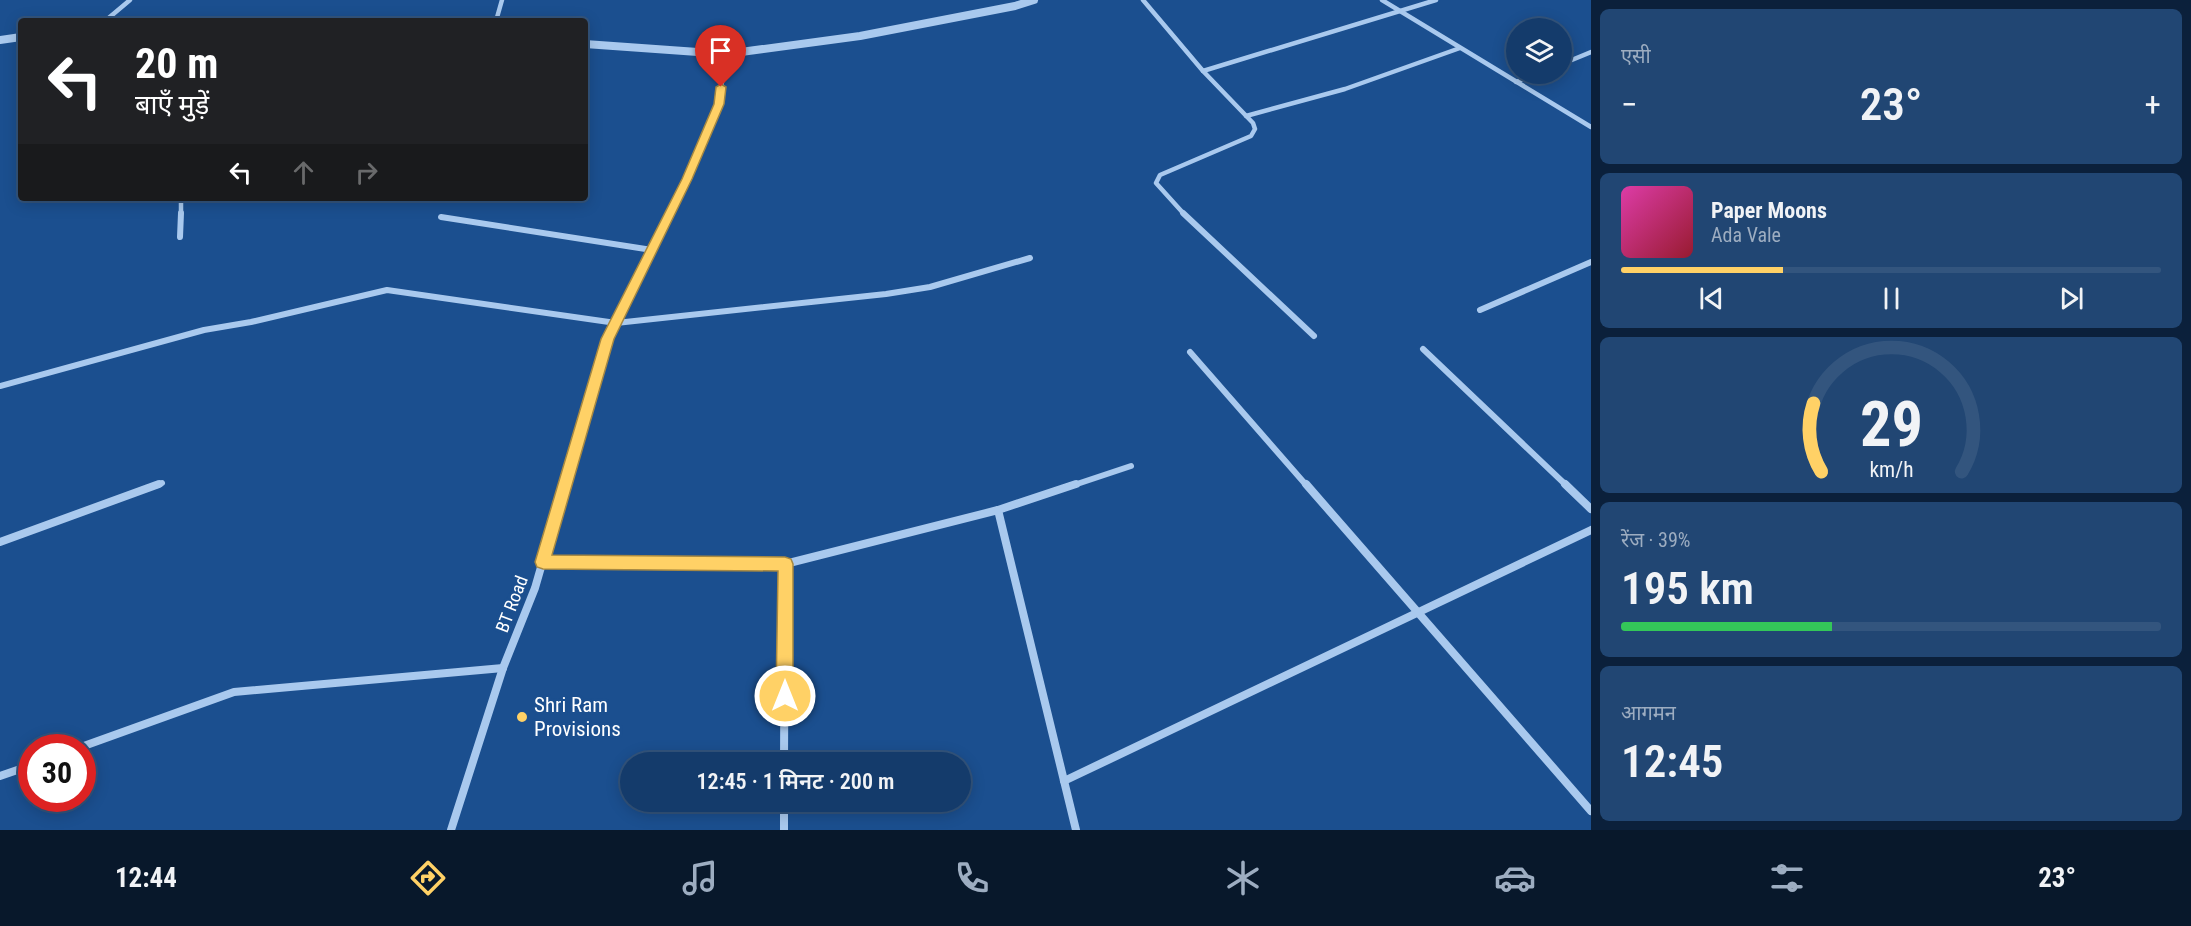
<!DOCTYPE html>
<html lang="hi">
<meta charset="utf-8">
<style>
:root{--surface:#143b6b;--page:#214673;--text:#f1f3f6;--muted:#9dadc1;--line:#33557e;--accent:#ffd166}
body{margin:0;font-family:"Roboto Condensed","Noto Sans Devanagari",sans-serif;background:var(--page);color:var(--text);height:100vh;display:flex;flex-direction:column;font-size:22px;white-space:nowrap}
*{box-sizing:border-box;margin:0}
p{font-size:20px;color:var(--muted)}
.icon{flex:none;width:33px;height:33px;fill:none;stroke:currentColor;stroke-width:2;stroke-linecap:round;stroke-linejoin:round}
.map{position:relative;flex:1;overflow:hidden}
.details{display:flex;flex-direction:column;gap:9px;padding:9px;background:#0b203b;width:600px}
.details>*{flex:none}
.hud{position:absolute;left:18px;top:18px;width:570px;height:183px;border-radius:6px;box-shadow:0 3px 15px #0003,0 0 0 2px var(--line);background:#202124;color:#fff;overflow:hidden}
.controls{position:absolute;left:1506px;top:18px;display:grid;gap:12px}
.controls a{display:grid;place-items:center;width:66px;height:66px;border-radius:50%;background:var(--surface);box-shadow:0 3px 15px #0003,0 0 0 2px var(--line);font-size:30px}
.speed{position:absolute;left:18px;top:734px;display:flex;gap:12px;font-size:30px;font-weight:700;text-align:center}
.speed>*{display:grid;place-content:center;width:78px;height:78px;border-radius:50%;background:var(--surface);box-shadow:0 3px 15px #0003,0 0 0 2px var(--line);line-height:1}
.speed .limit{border:9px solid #d22;background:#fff;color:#111}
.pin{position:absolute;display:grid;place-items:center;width:51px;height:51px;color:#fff;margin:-62px -26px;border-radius:50% 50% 50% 0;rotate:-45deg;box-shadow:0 0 6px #0007}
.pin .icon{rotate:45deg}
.me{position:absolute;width:66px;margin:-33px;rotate:0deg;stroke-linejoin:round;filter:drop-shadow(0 0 4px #0008)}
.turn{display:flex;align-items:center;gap:21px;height:126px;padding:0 18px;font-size:27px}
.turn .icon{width:78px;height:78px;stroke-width:2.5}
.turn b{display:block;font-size:42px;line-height:51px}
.lanes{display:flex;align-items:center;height:57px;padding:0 18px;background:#0003;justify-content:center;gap:30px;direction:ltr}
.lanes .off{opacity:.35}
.big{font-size:45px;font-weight:600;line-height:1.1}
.details .tile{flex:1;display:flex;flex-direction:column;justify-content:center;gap:9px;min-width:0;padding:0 21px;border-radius:9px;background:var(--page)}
.details .dial{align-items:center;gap:0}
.dial svg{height:156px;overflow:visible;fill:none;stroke:var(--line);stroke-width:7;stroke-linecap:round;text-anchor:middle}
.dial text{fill:var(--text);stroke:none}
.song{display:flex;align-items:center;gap:18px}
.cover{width:72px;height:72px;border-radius:9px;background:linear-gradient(135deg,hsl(320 70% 55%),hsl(350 70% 35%))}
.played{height:6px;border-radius:3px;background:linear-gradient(90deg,var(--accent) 30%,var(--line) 30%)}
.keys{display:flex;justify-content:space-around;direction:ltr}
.heat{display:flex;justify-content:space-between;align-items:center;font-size:33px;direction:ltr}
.charge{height:9px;border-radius:4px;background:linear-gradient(90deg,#34c759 39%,var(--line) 0)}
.trip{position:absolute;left:620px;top:752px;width:351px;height:60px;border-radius:30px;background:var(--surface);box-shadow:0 3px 15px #0003,0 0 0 2px var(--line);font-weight:600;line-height:60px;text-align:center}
.tabs{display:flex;height:96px;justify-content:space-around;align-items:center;background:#08182b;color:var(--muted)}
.tabs .icon{width:42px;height:42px}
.tabs .selected{color:var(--accent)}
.tabs b{font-size:27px;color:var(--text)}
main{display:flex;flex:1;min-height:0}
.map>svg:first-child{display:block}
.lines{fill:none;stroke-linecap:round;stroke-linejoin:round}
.minor-far2{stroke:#a9c9ee;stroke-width:4.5}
.minor-far1{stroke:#a9c9ee;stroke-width:6}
.minor{stroke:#a9c9ee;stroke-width:8}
.tertiary{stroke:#a9c9ee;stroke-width:8}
.route{fill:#ffd166;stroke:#a68842;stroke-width:1.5}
.poi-dot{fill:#ffd166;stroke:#1b4f8f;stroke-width:2}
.labels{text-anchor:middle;stroke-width:6;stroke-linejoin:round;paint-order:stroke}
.street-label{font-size:18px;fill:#fff;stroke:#1b4f8f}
.near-poi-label{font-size:21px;fill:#fff;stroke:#1b4f8f;text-anchor:start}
</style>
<main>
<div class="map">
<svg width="1591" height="830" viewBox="0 0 1591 830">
<rect width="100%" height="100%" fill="#1b4f8f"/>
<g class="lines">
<g class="minor-far2">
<path d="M1143,0L1203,71L1253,123L1255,129L1251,136L1160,175L1156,183L1184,214"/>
<path d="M1382,0L1591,127"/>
<path d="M105,21L130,0"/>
<path d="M496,21L502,0"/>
<path d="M1562,64L1591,52"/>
<path d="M1203,71L1436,0"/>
<path d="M1516,82L1536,74"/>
<path d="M1246,116L1345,89L1460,48"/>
<path d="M181,214V198"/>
<path d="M670,214L719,103L726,54"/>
</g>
<g class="minor-far1">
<path d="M1183,213L1314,336"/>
<path d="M441,217L652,250"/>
<path d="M180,237L181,213"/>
<path d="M1480,310L1591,262"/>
<path d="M1423,349L1567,486"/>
<path d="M1190,352L1307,486"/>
<path d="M0,386L204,330L251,322L387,290L616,323L886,294L930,287L1030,258"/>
<path d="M155,486L162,483"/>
<path d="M565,486L608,339L670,213"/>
<path d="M1071,486L1131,466"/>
</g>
<g class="minor">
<path d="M1306,484L1591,811"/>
<path d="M1565,484L1591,509"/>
<path d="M998,510L1076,484"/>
<path d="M0,542L159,484"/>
<path d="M542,562L785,564L998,510L1076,830"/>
<path d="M81,747L234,692L503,668"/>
<path d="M784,762L785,564"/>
<path d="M0,776L32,765"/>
<path d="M1064,781L1591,530"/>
<path d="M784,801V830"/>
<path d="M451,830L503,668L535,588L565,484"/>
</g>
<g class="tertiary">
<path d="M0,40L21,37"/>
<path d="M585,44L726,54L860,36L1015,6L1034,0"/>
</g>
</g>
<path class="route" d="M721,84L726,87L724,104L692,179L614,339L552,555L785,557L791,559L793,564V696L791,702L785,704L779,702L776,696L778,571L543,569L537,567L535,562L601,339L682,179L714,104L716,87Z"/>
<circle class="poi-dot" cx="522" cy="717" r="6"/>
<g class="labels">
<g class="street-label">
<text transform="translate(512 604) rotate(-69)" y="6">BT Road</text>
</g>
<g class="near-poi-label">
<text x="534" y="712">Shri Ram<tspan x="534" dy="24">Provisions</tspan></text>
</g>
</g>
</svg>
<div class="controls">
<a><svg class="icon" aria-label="layers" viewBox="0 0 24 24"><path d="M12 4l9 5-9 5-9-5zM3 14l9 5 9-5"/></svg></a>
</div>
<div class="speed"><div class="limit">30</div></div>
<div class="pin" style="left:721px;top:87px;background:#d93025"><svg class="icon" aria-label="arrive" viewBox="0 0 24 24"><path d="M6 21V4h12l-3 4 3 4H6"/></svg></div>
<svg class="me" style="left:785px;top:696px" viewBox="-20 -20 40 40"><circle r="17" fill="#ffd166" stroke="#fff" stroke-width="3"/><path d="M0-11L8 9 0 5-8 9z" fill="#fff"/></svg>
<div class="trip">12:45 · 1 मिनट · 200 m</div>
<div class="hud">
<div class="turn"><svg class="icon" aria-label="left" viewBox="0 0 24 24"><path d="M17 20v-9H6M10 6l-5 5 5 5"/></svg><div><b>20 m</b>बाएँ मुड़ें</div></div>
<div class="lanes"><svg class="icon" aria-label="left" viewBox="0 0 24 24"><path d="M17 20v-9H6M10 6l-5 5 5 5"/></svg><svg class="icon off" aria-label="ahead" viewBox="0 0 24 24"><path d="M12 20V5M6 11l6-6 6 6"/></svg><svg class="icon off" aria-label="right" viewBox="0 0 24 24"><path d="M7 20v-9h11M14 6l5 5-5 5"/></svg></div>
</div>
</div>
<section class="details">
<div class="tile"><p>एसी</p>
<div class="heat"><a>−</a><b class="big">23°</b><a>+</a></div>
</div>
<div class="tile">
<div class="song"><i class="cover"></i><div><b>Paper Moons</b><p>Ada Vale</p></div></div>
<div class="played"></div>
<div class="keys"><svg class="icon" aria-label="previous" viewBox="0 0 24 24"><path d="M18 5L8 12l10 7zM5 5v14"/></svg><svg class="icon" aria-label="pause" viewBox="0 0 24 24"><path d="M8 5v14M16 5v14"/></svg><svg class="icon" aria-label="next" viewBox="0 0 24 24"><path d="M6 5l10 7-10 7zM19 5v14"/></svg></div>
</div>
<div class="tile dial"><svg viewBox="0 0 100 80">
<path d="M14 69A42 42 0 1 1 86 69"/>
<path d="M14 69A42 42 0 0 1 10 34" stroke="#ffd166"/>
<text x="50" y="56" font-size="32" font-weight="700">29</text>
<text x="50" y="72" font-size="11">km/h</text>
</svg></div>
<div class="tile"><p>रेंज · 39%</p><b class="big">195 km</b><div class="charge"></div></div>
<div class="tile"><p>आगमन</p><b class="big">12:45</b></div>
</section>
</main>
<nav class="tabs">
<b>12:44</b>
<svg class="icon selected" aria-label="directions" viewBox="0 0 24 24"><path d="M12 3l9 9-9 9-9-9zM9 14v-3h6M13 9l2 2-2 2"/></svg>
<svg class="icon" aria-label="music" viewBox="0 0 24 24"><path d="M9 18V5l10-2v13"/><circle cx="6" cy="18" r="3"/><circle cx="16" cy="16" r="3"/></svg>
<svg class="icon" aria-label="phone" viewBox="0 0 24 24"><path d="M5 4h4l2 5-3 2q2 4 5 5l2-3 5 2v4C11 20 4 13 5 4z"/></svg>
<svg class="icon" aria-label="climate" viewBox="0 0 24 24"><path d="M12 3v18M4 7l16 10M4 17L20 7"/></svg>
<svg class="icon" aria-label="car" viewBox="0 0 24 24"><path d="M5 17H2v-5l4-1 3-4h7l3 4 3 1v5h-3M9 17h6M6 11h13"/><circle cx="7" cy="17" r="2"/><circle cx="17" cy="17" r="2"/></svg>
<svg class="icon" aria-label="filters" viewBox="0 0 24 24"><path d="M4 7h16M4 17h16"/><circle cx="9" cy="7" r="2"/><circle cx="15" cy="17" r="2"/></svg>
<b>23°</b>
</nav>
